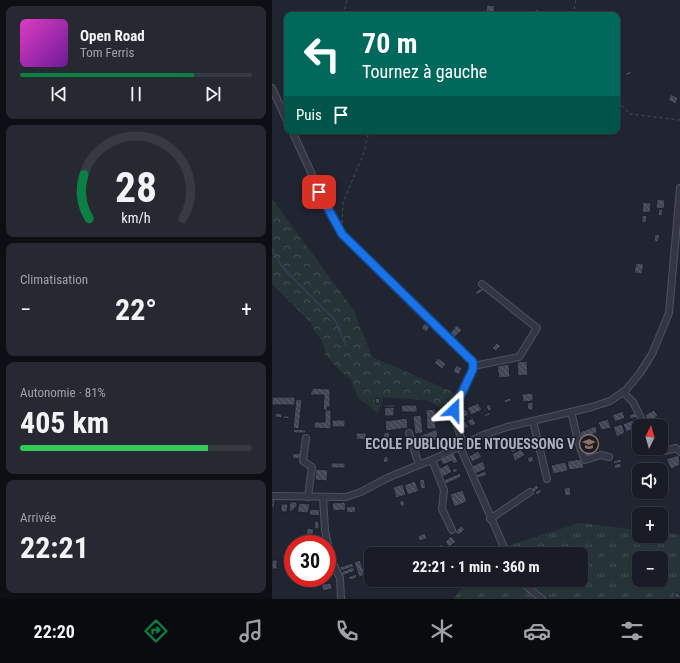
<!DOCTYPE html>
<html lang="fr">
<meta charset="utf-8">
<style>
:root{--surface:#191c26;--page:#262932;--text:#f1f3f6;--muted:#9fa1a7;--line:#373a43;--accent:#0b8043}
body{margin:0;font-family:"Roboto Condensed",sans-serif;background:var(--page);color:var(--text);height:100vh;display:flex;flex-direction:column;font-size:15px;white-space:nowrap}
*{box-sizing:border-box;margin:0}
p{font-size:13px;color:var(--muted)}
.icon{flex:none;width:22px;height:22px;fill:none;stroke:currentColor;stroke-width:2;stroke-linecap:round;stroke-linejoin:round}
.map{position:relative;flex:1;overflow:hidden}
.side{display:flex;flex-direction:column;gap:6px;padding:6px;background:#0e0f15;width:272px}
.side>*{flex:none}
.top-card{position:absolute;left:12px;top:12px;width:336px;height:122px;border-radius:8px;box-shadow:0 1px 3px #0004,0 0 0 1px var(--line);background:#00695c;color:#fff;overflow:hidden}
.needle{width:26px;rotate:5deg}
.controls{position:absolute;left:360px;top:419px;display:grid;gap:8px}
.controls a{display:grid;place-items:center;width:36px;height:36px;border-radius:8px;background:var(--surface);box-shadow:0 1px 3px #0004,0 0 0 1px var(--line);font-size:20px}
.speed{position:absolute;left:12px;top:535px;display:flex;gap:8px;font-size:20px;font-weight:700;text-align:center}
.speed>*{display:grid;place-content:center;width:52px;height:52px;border-radius:50%;background:var(--surface);box-shadow:0 1px 3px #0004,0 0 0 1px var(--line);line-height:1}
.speed .limit{border:6px solid #d22;background:#fff;color:#111}
.pin{position:absolute;display:grid;place-items:center;width:34px;height:34px;color:#fff;margin:-17px;border-radius:8px;box-shadow:0 2px 6px #0006}
.me{position:absolute;width:44px;margin:-22px;rotate:23deg;stroke-linejoin:round;filter:drop-shadow(0 0 3px #0008)}
.turn{display:flex;align-items:center;gap:14px;height:84px;padding:0 12px;font-size:18px}
.turn .icon{width:52px;height:52px;stroke-width:2.5}
.turn b{display:block;font-size:28px;line-height:34px}
.then{display:flex;align-items:center;height:38px;padding:0 12px;background:#0003;gap:8px;font-size:15px}
.big{font-size:30px;font-weight:700;line-height:1.1}
.side .tile{flex:1;display:flex;flex-direction:column;justify-content:center;gap:6px;min-width:0;padding:0 14px;border-radius:8px;background:var(--page)}
.side .dial{align-items:center;gap:0}
.dial svg{height:104px;overflow:visible;fill:none;stroke:var(--line);stroke-width:7;stroke-linecap:round;text-anchor:middle}
.dial text{fill:var(--text);stroke:none}
.song{display:flex;align-items:center;gap:12px}
.cover{width:48px;height:48px;border-radius:6px;background:linear-gradient(135deg,hsl(310 70% 55%),hsl(280 70% 35%))}
.played{height:4px;border-radius:2px;background:linear-gradient(90deg,var(--accent) 75%,var(--line) 75%)}
.keys{display:flex;justify-content:space-around;direction:ltr}
.heat{display:flex;justify-content:space-between;align-items:center;font-size:22px;direction:ltr}
.charge{height:6px;border-radius:3px;background:linear-gradient(90deg,#34c759 81%,var(--line) 0)}
.trip{position:absolute;left:92px;top:547px;width:224px;height:40px;border-radius:8px;background:var(--surface);box-shadow:0 1px 3px #0004,0 0 0 1px var(--line);font-weight:700;line-height:40px;text-align:center}
.menu{display:flex;height:64px;justify-content:space-around;align-items:center;background:#0a0b0f;color:var(--muted)}
.menu .icon{width:28px;height:28px}
.menu .selected{color:var(--accent)}
.menu b{font-size:18px;color:var(--text)}
main{display:flex;flex:1;min-height:0}
.map>svg:first-child{display:block}
.grass{fill:url(#grass-tufts);fill-rule:evenodd}
.forest{fill:url(#forest-crowns)}
.lines{fill:none;stroke-linecap:round;stroke-linejoin:round}
.stream{stroke:#363e58;stroke-width:1.5}
.building{fill:url(#building-back-hatch);stroke:#1b1f2a}
.minor-casing{stroke:#4e525e;stroke-width:8}
.path{stroke:#445055;stroke-width:1;stroke-dasharray:3 3;stroke-linecap:butt}
.minor{stroke:#343743;stroke-width:6}
.route-casing{stroke:#114b97;stroke-width:10}
.route{stroke:#1a73e8;stroke-width:7}
.labels{text-anchor:middle;stroke-width:3;stroke-linejoin:round;paint-order:stroke}
.poi-label{font-size:14px;font-weight:bold;fill:#aeb1c0;stroke:#191d28;text-anchor:end}
</style>
<main>
<section class="side">
<div class="tile">
<div class="song"><i class="cover"></i><div><b>Open Road</b><p>Tom Ferris</p></div></div>
<div class="played"></div>
<div class="keys"><svg class="icon" aria-label="previous" viewBox="0 0 24 24"><path d="M18 5L8 12l10 7zM5 5v14"/></svg><svg class="icon" aria-label="pause" viewBox="0 0 24 24"><path d="M8 5v14M16 5v14"/></svg><svg class="icon" aria-label="next" viewBox="0 0 24 24"><path d="M6 5l10 7-10 7zM19 5v14"/></svg></div>
</div>
<div class="tile dial"><svg viewBox="0 0 100 80">
<path d="M14 69A42 42 0 1 1 86 69"/>
<path d="M14 69A42 42 0 0 1 10 35" stroke="#0b8043"/>
<text x="50" y="56" font-size="32" font-weight="700">28</text>
<text x="50" y="72" font-size="11">km/h</text>
</svg></div>
<div class="tile"><p>Climatisation</p>
<div class="heat"><a>−</a><b class="big">22°</b><a>+</a></div>
</div>
<div class="tile"><p>Autonomie · 81%</p><b class="big">405 km</b><div class="charge"></div></div>
<div class="tile"><p>Arrivée</p><b class="big">22:21</b></div>
</section>
<div class="map">
<svg width="408" height="599" viewBox="0 0 408 599">
<defs>
<pattern id="grass-tufts" width="24" height="20" patternUnits="userSpaceOnUse"><rect width="24" height="20" fill="#273437"/><path d="M3 7l-1-3M5 7V3M7 7l1-3M15 17l-1-3M17 17v-4M19 17l1-3" fill="none" stroke="#444f52"/></pattern>
<pattern id="forest-crowns" width="20" height="18" patternUnits="userSpaceOnUse"><rect width="20" height="18" fill="#273437"/><path d="M2 6a3 3 0 1 1 6 0M12 15a3 3 0 1 1 6 0" fill="none" stroke="#444f52"/></pattern>
<pattern id="building-back-hatch" width="6" height="6" patternUnits="userSpaceOnUse"><rect width="6" height="6" fill="#424757"/><path d="M-1 5l2 2M0 0l6 6M5-1l2 2" fill="none" stroke="#5b5f6d"/></pattern>
</defs>
<rect width="100%" height="100%" fill="#212532"/>
<path class="grass" d="M307,523L367,530V536H389V532L408,535V599H181L197,580H309V554H218L220,551ZM367,558H389V580H367Z"/>
<path class="forest" d="M0,199L81,309L100,357L188,395L193,403L177,411L154,400L111,397L106,413L86,398L79,380L64,367L53,354C54,340 43,335 39,323L0,284Z"/>
<g class="lines">
<path class="stream" d="M0,249L10,267L63,320L74,346"/>
</g>
<g class="building">
<path d="M215,5L223,6L222,15H213Z"/>
<path d="M264,9L269,11L268,15H262Z"/>
<path d="M358,71L360,73L354,76L353,74Z"/>
<path d="M399,94L406,98L404,104L396,100Z"/>
<path d="M385,199L393,200L392,209L384,208Z"/>
<path d="M371,202L379,203L378,213L370,212Z"/>
<path d="M387,209H391L390,216L386,215Z"/>
<path d="M370,215L375,216L374,223L370,222Z"/>
<path d="M383,234L388,235L386,242L382,241Z"/>
<path d="M364,263L372,264L370,274L362,273Z"/>
<path d="M210,288L212,290L205,295L203,292Z"/>
<path d="M153,323L158,327L154,332L149,328Z"/>
<path d="M185,325L190,330L182,338L178,333Z"/>
<path d="M225,343L229,346L224,351L220,348Z"/>
<path d="M166,358L174,364L170,369L162,363Z"/>
<path d="M255,361L256,375L246,376L245,362Z"/>
<path d="M237,364L238,377L227,378L225,366Z"/>
<path d="M184,365L190,368L187,375L181,372Z"/>
<path d="M41,388L58,389V408L55,407V410H59V429L42,428V422H53V410H51L52,395H38Z"/>
<path d="M261,393V401L251,402L250,394Z"/>
<rect x="0" y="397" width="23" height="8"/>
<path d="M104,398L108,399L107,404L103,403Z"/>
<path d="M238,398L239,401L233,403L232,400Z"/>
<path d="M24,399L30,400L27,429L21,428Z"/>
<path d="M261,402V410H256L255,403Z"/>
<path d="M206,403L210,410L199,415L195,408Z"/>
<path d="M218,404L220,410L216,411L214,405Z"/>
<rect x="112" y="405" width="12" height="2"/>
<path d="M130,405H145V412H129Z"/>
<path d="M122,407V416H113L112,408Z"/>
<path d="M163,409L164,429H155L154,410Z"/>
<path d="M194,409L197,415L192,417L189,411Z"/>
<path d="M382,410L386,416L377,422L373,415Z"/>
<path d="M351,411L353,418L343,422L340,415Z"/>
<path d="M218,412L219,414L213,417L212,415Z"/>
<path d="M3,413L10,414V418L3,417Z"/>
<path d="M364,413L365,417L358,419L357,415Z"/>
<path d="M190,414L194,419L188,423L184,417Z"/>
<path d="M149,415L151,433L143,434L141,416Z"/>
<path d="M10,416H17V419L10,418Z"/>
<path d="M135,418L136,428L114,431L113,421Z"/>
<path d="M201,418L204,424L199,426L195,421Z"/>
<path d="M336,419L339,428L329,430L326,422Z"/>
<rect x="60" y="420" width="13" height="7"/>
<path d="M361,420L364,428L354,432L351,424Z"/>
<path d="M193,421L197,427L193,429L190,422Z"/>
<path d="M350,424L353,433L345,437L341,427Z"/>
<path d="M324,426L325,433L317,436L321,455L314,458L308,432Z"/>
<path d="M22,429L34,430V433H21Z"/>
<path d="M165,429L166,439L152,445L150,439L148,440L147,436Z"/>
<path d="M117,432L118,438L112,439L111,433Z"/>
<path d="M84,433H94V440L84,439Z"/>
<path d="M144,435L146,442L142,443L140,436Z"/>
<path d="M119,438L120,448L114,449L112,439Z"/>
<path d="M245,439L249,448L240,453L235,444Z"/>
<path d="M249,449L253,455L243,461L240,454Z"/>
<path d="M206,451L210,457L200,462L197,456Z"/>
<path d="M28,453L29,458L21,459L20,454Z"/>
<path d="M182,453L186,462L181,464L180,461L171,465L168,459Z"/>
<path d="M407,455L408,465L399,469L394,459Z"/>
<path d="M115,456L117,461L112,463L111,458Z"/>
<path d="M260,456L262,461L257,463L255,458Z"/>
<path d="M310,459L312,468L297,470L295,461Z"/>
<path d="M349,459L350,462L342,464L341,461Z"/>
<path d="M211,461L214,469L203,474L200,466Z"/>
<path d="M294,462L296,471L281,474L279,465Z"/>
<rect x="59" y="463" width="14" height="5"/>
<path d="M348,463L350,467L343,469L342,465Z"/>
<path d="M176,464L180,472L171,477L166,469Z"/>
<path d="M184,468L186,471L181,473L180,470Z"/>
<path d="M44,469L56,470L55,481L43,480Z"/>
<path d="M213,471L215,475L206,478L204,475Z"/>
<path d="M188,473L189,477L174,484L172,480Z"/>
<path d="M152,479L154,488L149,489L147,480Z"/>
<path d="M143,481L147,491L136,495L132,485Z"/>
<path d="M131,484L134,495L124,498L121,487Z"/>
<path d="M264,485L267,488L262,492L260,489Z"/>
<path d="M298,487L299,495L293,496L292,488Z"/>
<path d="M268,489L270,492L265,495L263,492Z"/>
<path d="M191,490L195,502L182,507L178,494Z"/>
<path d="M0,498L3,499L2,509L0,508Z"/>
<path d="M131,500L133,505L129,507L127,502Z"/>
<path d="M18,502H25V508H22V511H17Z"/>
<path d="M73,502L74,510L61,511L60,503Z"/>
<path d="M27,503L38,504L36,513L25,512Z"/>
<path d="M9,504H16L15,512H9Z"/>
<path d="M83,506L84,512L75,513L74,507Z"/>
<path d="M38,509L48,510L47,516L37,515Z"/>
<path d="M43,521H47V529H42Z"/>
<path d="M189,526L193,529L187,535L183,532Z"/>
<path d="M35,528L42,529L40,538L34,537Z"/>
<path d="M153,533L155,539L147,541L146,536Z"/>
<path d="M179,536L184,542L177,547L173,542Z"/>
<path d="M169,544L174,550L170,554H165L162,551Z"/>
<rect x="0" y="560" width="5" height="9"/>
<path d="M88,560L93,575L87,577L82,562Z"/>
<path d="M80,563L82,567L69,571L68,567Z"/>
<path d="M81,567L83,571L70,576L69,572Z"/>
<path d="M84,574L85,578L77,580L76,577Z"/>
<path d="M43,579V582L37,583L36,580Z"/>
<path d="M59,583L60,589L51,591L49,584Z"/>
<path d="M405,592L408,595V599L402,596Z"/>
</g>
<g class="lines">
<g class="minor-casing">
<g id="minor">
<path d="M0,88L15,121"/>
<path d="M20,131L53,203L70,234L201,362V369C183,404 176,407 192,445"/>
<path d="M201,366L247,357L265,328L210,284"/>
<path d="M351,392L361,402L373,426"/>
<path d="M299,412C304,428 305,445 313,460L329,455L337,457"/>
<path d="M261,421L275,479"/>
<path d="M137,433L147,465"/>
<path d="M34,438L31,461L40,467L36,497"/>
<path d="M188,447L235,554"/>
<path d="M388,448L392,451L404,448L408,452"/>
<path d="M160,460L172,490L170,509L180,530"/>
<path d="M0,496L74,497L89,492L115,478L164,458L211,435L235,427L320,407L338,401L354,390L368,373L380,354L397,313L408,188"/>
<path d="M51,497L53,530L59,559L68,578L69,599"/>
<path d="M218,519L258,492"/>
<path d="M247,580L270,599"/>
</g>
</g>
<g class="path">
<path d="M71,15L75,0"/>
<path d="M301,15L304,0"/>
<path d="M345,101L358,114L408,120"/>
<path d="M70,223L71,203L92,152L97,131"/>
</g>
<use href="#minor" class="minor"/>
</g>
<g class="lines">
<g class="route-casing">
<path id="route" d="M47,192L70,234L201,362V369L182,410"/>
</g>
<use href="#route" class="route"/>
</g>
<defs>
<g id="school-ring" transform="scale(1)"><circle r="9.5" fill="#191d28" stroke="#8d6e63" stroke-width="1.5"/><path d="M0-5L7-2L0 1L-7-2ZM-4 1L0 2.5L4 1V4Q0 6-4 4Z" fill="#8d6e63"/></g>
</defs>
<g fill-rule="evenodd">
<use href="#school-ring" x="317" y="444"/>
</g>
<g class="labels">
<g class="poi-label">
<text x="303" y="449">ECOLE PUBLIQUE DE NTOUESSONG V</text>
</g>
</g>
</svg>
<div class="controls">
<a><svg class="needle" viewBox="-14 -14 28 28"><path d="M0-13l5 13h-10z" fill="#e53935"/><path d="M0 13l5-13h-10z" fill="#9fa1a7"/></svg></a>
<a><svg class="icon" aria-label="sound" viewBox="0 0 24 24"><path d="M4 9h4l5-4v14l-5-4H4zM17 9q2 3 0 6"/></svg></a>
<a>+</a>
<a>−</a>
</div>
<div class="speed"><div class="limit">30</div></div>
<div class="pin" style="left:47px;top:192px;background:#d93025"><svg class="icon" aria-label="arrive" viewBox="0 0 24 24"><path d="M6 21V4h12l-3 4 3 4H6"/></svg></div>
<svg class="me" style="left:182px;top:410px" viewBox="-20 -20 40 40"><path d="M0-17L14 15 0 8-14 15z" fill="#1a73e8" stroke="#fff" stroke-width="4"/></svg>
<div class="trip">22:21 · 1 min · 360 m</div>
<div class="top-card">
<div class="turn"><svg class="icon" aria-label="left" viewBox="0 0 24 24"><path d="M17 20v-9H6M10 6l-5 5 5 5"/></svg><div><b>70 m</b>Tournez à gauche</div></div>
<div class="then">Puis<svg class="icon" aria-label="arrive" viewBox="0 0 24 24"><path d="M6 21V4h12l-3 4 3 4H6"/></svg></div>
</div>
</div>
</main>
<nav class="menu">
<b>22:20</b>
<svg class="icon selected" aria-label="directions" viewBox="0 0 24 24"><path d="M12 3l9 9-9 9-9-9zM9 14v-3h6M13 9l2 2-2 2"/></svg>
<svg class="icon" aria-label="music" viewBox="0 0 24 24"><path d="M9 18V5l10-2v13"/><circle cx="6" cy="18" r="3"/><circle cx="16" cy="16" r="3"/></svg>
<svg class="icon" aria-label="phone" viewBox="0 0 24 24"><path d="M5 4h4l2 5-3 2q2 4 5 5l2-3 5 2v4C11 20 4 13 5 4z"/></svg>
<svg class="icon" aria-label="climate" viewBox="0 0 24 24"><path d="M12 3v18M4 7l16 10M4 17L20 7"/></svg>
<svg class="icon" aria-label="car" viewBox="0 0 24 24"><path d="M5 17H2v-5l4-1 3-4h7l3 4 3 1v5h-3M9 17h6M6 11h13"/><circle cx="7" cy="17" r="2"/><circle cx="17" cy="17" r="2"/></svg>
<svg class="icon" aria-label="filters" viewBox="0 0 24 24"><path d="M4 7h16M4 17h16"/><circle cx="9" cy="7" r="2"/><circle cx="15" cy="17" r="2"/></svg>
</nav>
